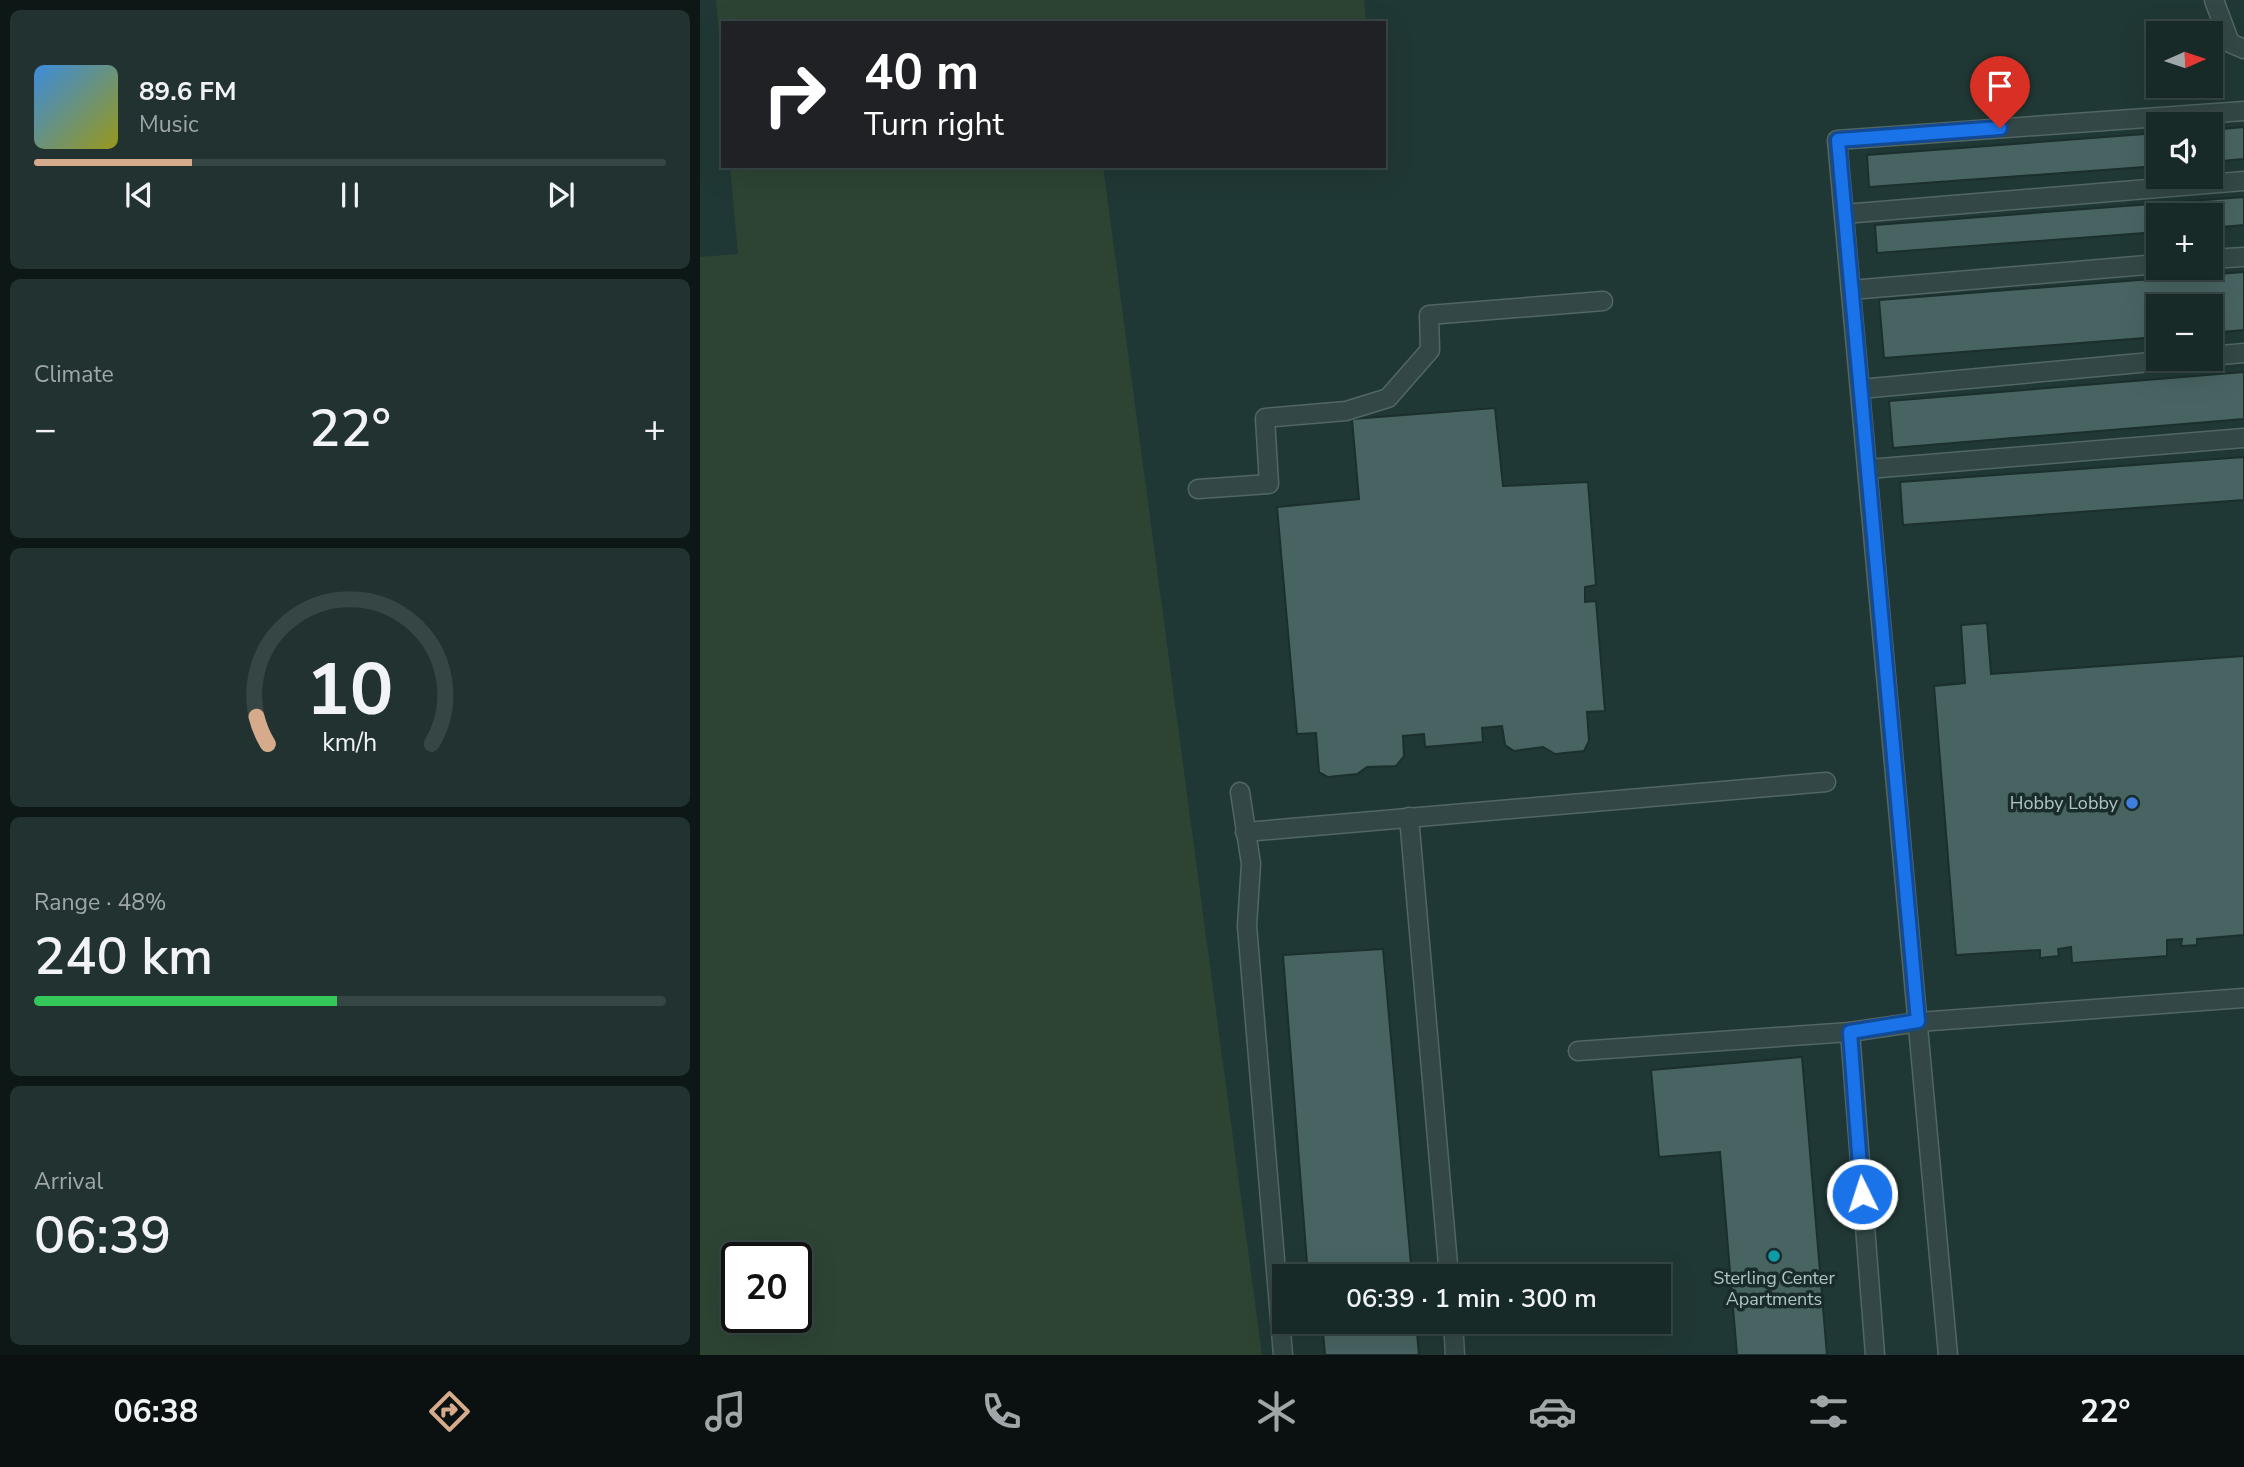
<!DOCTYPE html>
<meta charset="utf-8">
<style>
:root{--surface:#182a28;--page:#213230;--text:#f1f3f6;--muted:#9fa7a8;--line:#364645;--accent:#d6ab8b}
body{margin:0;font-family:"Nunito Sans",sans-serif;background:var(--page);color:var(--text);height:100vh;display:flex;flex-direction:column;font-size:26px;white-space:nowrap}
*{box-sizing:border-box;margin:0}
p{font-size:23px;color:var(--muted)}
.icon{flex:none;width:38px;height:38px;fill:none;stroke:currentColor;stroke-width:2;stroke-linecap:round;stroke-linejoin:round}
.map{position:relative;flex:1;overflow:hidden}
.details{display:flex;flex-direction:column;gap:10px;padding:10px;background:#0d1716;width:700px}
.details>*{flex:none}
.banner{position:absolute;left:21px;top:21px;width:665px;height:147px;border-radius:0px;box-shadow:0 7px 28px #0002,0 0 0 2px var(--line);background:#202124;color:#fff;overflow:hidden}
.needle{width:46px;rotate:87deg}
.controls{position:absolute;left:1446px;top:21px;display:grid;gap:14px}
.controls a{display:grid;place-items:center;width:77px;height:77px;border-radius:0px;background:var(--surface);box-shadow:0 7px 28px #0002,0 0 0 2px var(--line);font-size:35px}
.speed{position:absolute;left:21px;top:1242px;display:flex;gap:14px;font-size:35px;font-weight:700;text-align:center}
.speed>*{display:grid;place-content:center;width:91px;height:91px;border-radius:50%;background:var(--surface);box-shadow:0 7px 28px #0002,0 0 0 2px var(--line);line-height:1}
.speed .limit{border:4px solid #111;border-radius:10px;background:#fff;color:#111}
.pin{position:absolute;display:grid;place-items:center;width:60px;height:60px;color:#fff;margin:-72px -30px;border-radius:50% 50% 50% 0;rotate:-45deg;box-shadow:0 0 7px #0007}
.pin .icon{rotate:45deg}
.me{position:absolute;width:77px;margin:-38px;rotate:356deg;stroke-linejoin:round;filter:drop-shadow(0 0 5px #0008)}
.turn{display:flex;align-items:center;gap:24px;height:147px;padding:0 28px;font-size:32px}
.turn .icon{width:91px;height:91px;stroke-width:2.5}
.turn b{display:block;font-size:49px;line-height:60px}
.big{font-size:52px;font-weight:600;line-height:1.1}
.details .tile{flex:1;display:flex;flex-direction:column;justify-content:center;gap:10px;min-width:0;padding:0 24px;border-radius:10px;background:var(--page)}
.details .dial{align-items:center;gap:0}
.dial svg{height:182px;overflow:visible;fill:none;stroke:var(--line);stroke-width:7;stroke-linecap:round;text-anchor:middle}
.dial text{fill:var(--text);stroke:none}
.song{display:flex;align-items:center;gap:21px}
.cover{width:84px;height:84px;border-radius:10px;background:linear-gradient(135deg,hsl(210 70% 55%),hsl(60 70% 35%))}
.played{height:7px;border-radius:4px;background:linear-gradient(90deg,var(--accent) 25%,var(--line) 25%)}
.keys{display:flex;justify-content:space-around;direction:ltr}
.heat{display:flex;justify-content:space-between;align-items:center;font-size:38px;direction:ltr}
.charge{height:10px;border-radius:5px;background:linear-gradient(90deg,#34c759 48%,var(--line) 0)}
.trip{position:absolute;left:572px;top:1264px;width:399px;height:70px;border-radius:0px;background:var(--surface);box-shadow:0 7px 28px #0002,0 0 0 2px var(--line);font-weight:600;line-height:70px;text-align:center}
.tab-bar{display:flex;height:112px;justify-content:space-around;align-items:center;background:#0a1110;color:var(--muted)}
.tab-bar .icon{width:49px;height:49px}
.tab-bar .current{color:var(--accent)}
.tab-bar b{font-size:32px;color:var(--text)}
main{display:flex;flex:1;min-height:0}
.map>svg:first-child{display:block}
.green{fill:#2d4433;fill-rule:evenodd}
.building{fill:#486462;stroke:#1b2f2d;stroke-width:2}
.lines{fill:none;stroke-linecap:round;stroke-linejoin:round}
.lane-casing{stroke:#516665;stroke-width:21}
.lane{stroke:#334846;stroke-width:18}
.route-casing{stroke:#114b97;stroke-width:18}
.route{stroke:#1a73e8;stroke-width:12}
.shop-dot{fill:#3f7fe0;stroke:#192c2b;stroke-width:2.5}
.culture-dot{fill:#0f9aa8;stroke:#192c2b;stroke-width:2.5}
.labels{text-anchor:middle;stroke-width:7;stroke-linejoin:round;paint-order:stroke}
.poi-label{font-size:18px;fill:#aec5c4;stroke:#192c2b;text-anchor:end}
</style>
<main>
<section class="details">
<div class="tile">
<div class="song"><i class="cover"></i><div><b>89.6 FM</b><p>Music</p></div></div>
<div class="played"></div>
<div class="keys"><svg class="icon" aria-label="previous" viewBox="0 0 24 24"><path d="M18 5L8 12l10 7zM5 5v14"/></svg><svg class="icon" aria-label="pause" viewBox="0 0 24 24"><path d="M8 5v14M16 5v14"/></svg><svg class="icon" aria-label="next" viewBox="0 0 24 24"><path d="M6 5l10 7-10 7zM19 5v14"/></svg></div>
</div>
<div class="tile"><p>Climate</p>
<div class="heat"><a>−</a><b class="big">22°</b><a>+</a></div>
</div>
<div class="tile dial"><svg viewBox="0 0 100 80">
<path d="M14 69A42 42 0 1 1 86 69"/>
<path d="M14 69A42 42 0 0 1 9 57" stroke="#d6ab8b"/>
<text x="50" y="56" font-size="32" font-weight="700">10</text>
<text x="50" y="72" font-size="11">km/h</text>
</svg></div>
<div class="tile"><p>Range · 48%</p><b class="big">240 km</b><div class="charge"></div></div>
<div class="tile"><p>Arrival</p><b class="big">06:39</b></div>
</section>
<div class="map">
<svg width="1544" height="1355" viewBox="0 0 1544 1355">
<rect width="100%" height="100%" fill="#203835"/>
<g class="green">
<path d="M16,0H664L666,23H23V75Z"/>
<path d="M30,166H403L562,1355H0V257L38,254ZM37,1258H96V1318H37Z"/>
</g>
<g class="building">
<path d="M1544,127V159L1510,162V130Z"/>
<path d="M1458,133V166L1169,187L1167,155Z"/>
<path d="M1544,197V225L1510,228V215H1458V232L1177,253L1175,225Z"/>
<path d="M1544,272V330L1510,333V306H1458V337L1184,358L1179,300Z"/>
<path d="M1544,372V419L1193,448L1189,401Z"/>
<path d="M795,408L803,486L888,482L896,585L885,587V602L896,601L905,711L887,712L889,741L884,751L855,754L843,747L814,751L805,745L802,726L782,728L783,742L725,747L724,734L703,736L704,756L696,766L667,767L657,774L628,777L619,772L616,733L597,734L577,507L659,499L652,419Z"/>
<path d="M1544,457V500L1203,525L1200,482Z"/>
<path d="M1287,623L1291,674L1544,656V935L1497,939V945L1481,946L1482,939L1467,940V956L1372,963L1371,947L1358,949L1359,956L1340,958V950L1256,955L1234,686L1265,683L1261,625Z"/>
<path d="M683,949L712,1276H608L583,955Z"/>
<path d="M1102,1057L1127,1355H1037L1020,1152L959,1157L951,1070Z"/>
<path d="M622,1321H716L719,1355H625Z"/>
</g>
<g class="lines">
<g class="lane-casing">
<g id="lane">
<path d="M1514,0L1530,43L1544,49"/>
<path d="M1144,214L1544,181"/>
<path d="M1510,259L1544,257"/>
<path d="M1151,290L1458,264"/>
<path d="M1510,356L1544,353"/>
<path d="M1160,389L1483,359"/>
<path d="M1168,469L1544,438"/>
<path d="M498,489L569,484L565,418L646,411L688,398L730,350L729,315L903,301"/>
<path d="M540,792L551,864L547,926L583,1355"/>
<path d="M709,817L749,1276"/>
<path d="M545,832L1126,782"/>
<path d="M1150,1032L1175,1355"/>
<path d="M878,1051L1150,1032L1218,1022L1544,998"/>
<path d="M753,1321L755,1355"/>
<path d="M1248,1355L1137,140L1544,111"/>
</g>
</g>
<use href="#lane" class="lane"/>
</g>
<g class="lines">
<g class="route-casing">
<path id="route" d="M1162,1194L1150,1032L1218,1021L1138,140L1300,128"/>
</g>
<use href="#route" class="route"/>
</g>
<circle class="shop-dot" cx="1432" cy="803" r="7"/>
<circle class="culture-dot" cx="1074" cy="1256" r="7"/>
<g class="labels">
<g class="poi-label">
<text x="1418" y="809">Hobby Lobby</text>
<text x="1074" y="1284" text-anchor="middle">Sterling Center<tspan x="1074" dy="21">Apartments</tspan></text>
</g>
</g>
</svg>
<div class="controls">
<a><svg class="needle" viewBox="-14 -14 28 28"><path d="M0-13l5 13h-10z" fill="#e53935"/><path d="M0 13l5-13h-10z" fill="#9fa7a8"/></svg></a>
<a><svg class="icon" aria-label="sound" viewBox="0 0 24 24"><path d="M4 9h4l5-4v14l-5-4H4zM17 9q2 3 0 6"/></svg></a>
<a>+</a>
<a>−</a>
</div>
<div class="speed"><div class="limit">20</div></div>
<div class="pin" style="left:1300px;top:128px;background:#d93025"><svg class="icon" aria-label="arrive" viewBox="0 0 24 24"><path d="M6 21V4h12l-3 4 3 4H6"/></svg></div>
<svg class="me" style="left:1162px;top:1194px" viewBox="-20 -20 40 40"><circle r="17" fill="#1a73e8" stroke="#fff" stroke-width="3"/><path d="M0-11L8 9 0 5-8 9z" fill="#fff"/></svg>
<div class="trip">06:39 · 1 min · 300 m</div>
<div class="banner">
<div class="turn"><svg class="icon" aria-label="right" viewBox="0 0 24 24"><path d="M7 20v-9h11M14 6l5 5-5 5"/></svg><div><b>40 m</b>Turn right</div></div>
</div>
</div>
</main>
<nav class="tab-bar">
<b>06:38</b>
<svg class="icon current" aria-label="directions" viewBox="0 0 24 24"><path d="M12 3l9 9-9 9-9-9zM9 14v-3h6M13 9l2 2-2 2"/></svg>
<svg class="icon" aria-label="music" viewBox="0 0 24 24"><path d="M9 18V5l10-2v13"/><circle cx="6" cy="18" r="3"/><circle cx="16" cy="16" r="3"/></svg>
<svg class="icon" aria-label="phone" viewBox="0 0 24 24"><path d="M5 4h4l2 5-3 2q2 4 5 5l2-3 5 2v4C11 20 4 13 5 4z"/></svg>
<svg class="icon" aria-label="climate" viewBox="0 0 24 24"><path d="M12 3v18M4 7l16 10M4 17L20 7"/></svg>
<svg class="icon" aria-label="car" viewBox="0 0 24 24"><path d="M5 17H2v-5l4-1 3-4h7l3 4 3 1v5h-3M9 17h6M6 11h13"/><circle cx="7" cy="17" r="2"/><circle cx="17" cy="17" r="2"/></svg>
<svg class="icon" aria-label="filters" viewBox="0 0 24 24"><path d="M4 7h16M4 17h16"/><circle cx="9" cy="7" r="2"/><circle cx="15" cy="17" r="2"/></svg>
<b>22°</b>
</nav>
